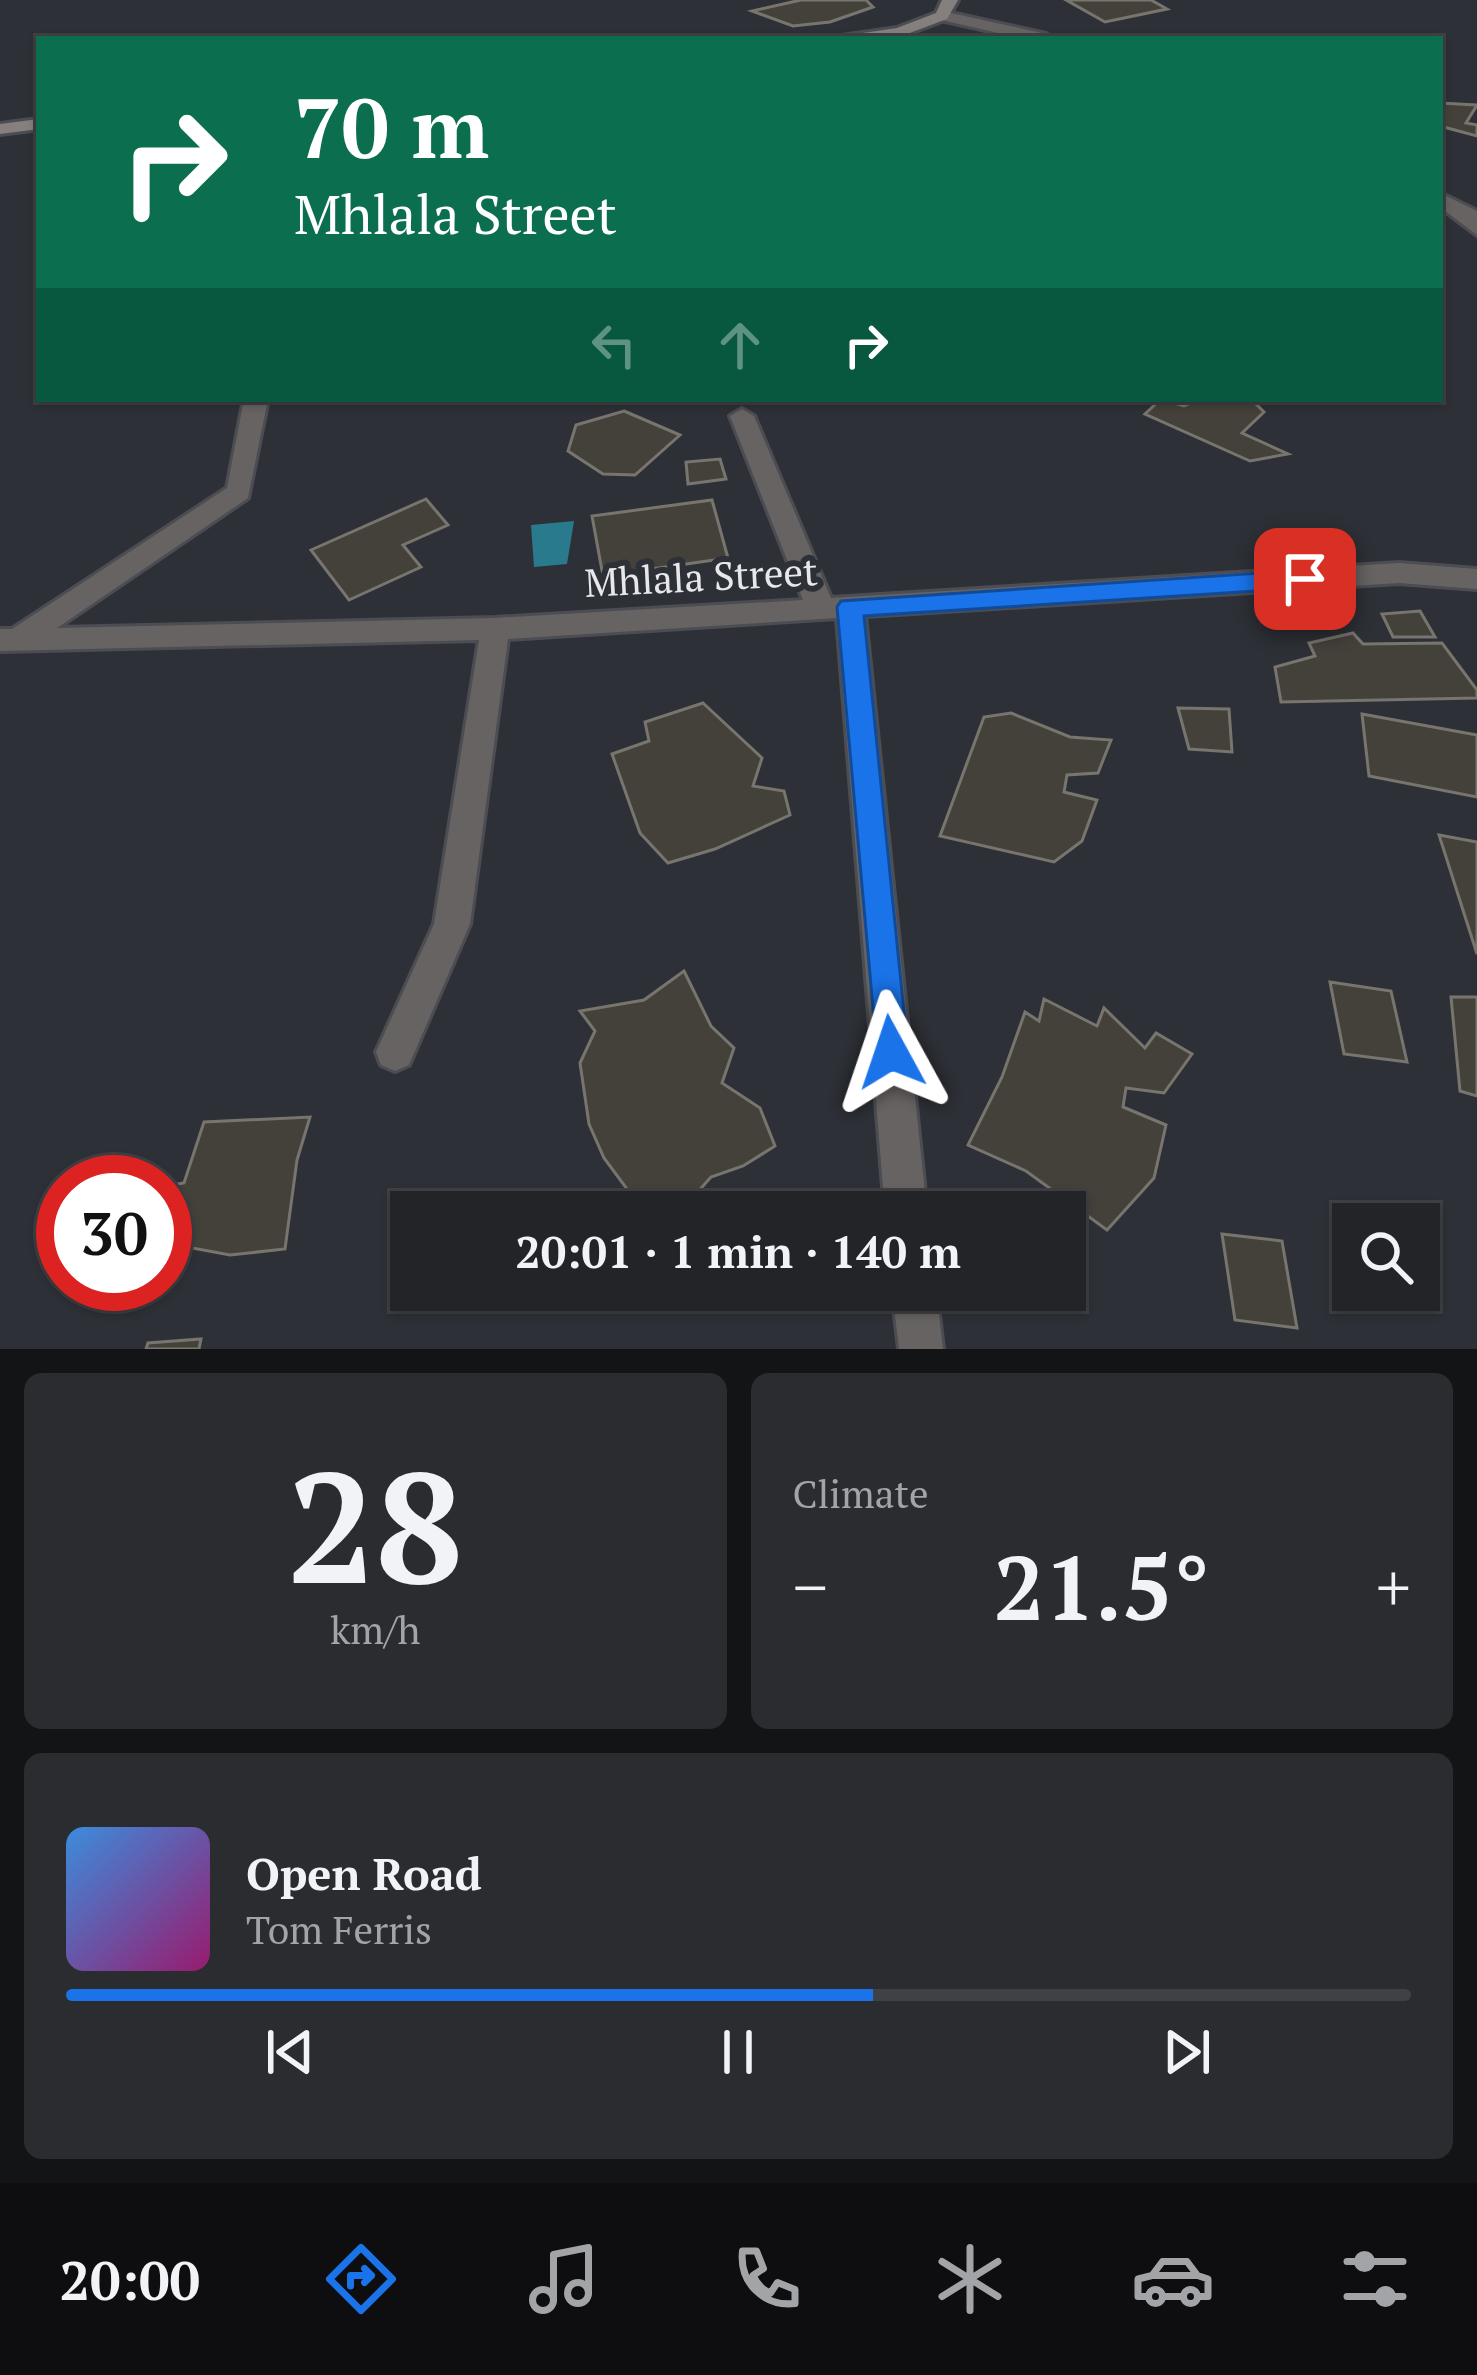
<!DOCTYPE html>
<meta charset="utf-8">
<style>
:root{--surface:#222428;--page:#2a2c30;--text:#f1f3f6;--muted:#a2a4a8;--line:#3f4145;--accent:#1a73e8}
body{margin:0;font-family:"PT Serif",serif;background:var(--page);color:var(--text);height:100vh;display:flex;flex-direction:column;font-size:45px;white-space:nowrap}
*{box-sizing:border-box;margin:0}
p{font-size:39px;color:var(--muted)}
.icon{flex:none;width:66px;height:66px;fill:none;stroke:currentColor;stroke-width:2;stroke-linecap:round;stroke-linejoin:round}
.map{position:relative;height:1349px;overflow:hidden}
.panel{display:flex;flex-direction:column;gap:24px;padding:24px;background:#131416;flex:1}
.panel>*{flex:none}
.banner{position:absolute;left:36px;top:36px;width:1407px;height:366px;border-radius:0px;box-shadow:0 3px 9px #0004,0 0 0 3px var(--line);background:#0b6e4f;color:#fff;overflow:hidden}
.buttons{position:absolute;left:1332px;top:1203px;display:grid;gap:24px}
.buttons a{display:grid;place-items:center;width:108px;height:108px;border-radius:0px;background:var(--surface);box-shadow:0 3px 9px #0004,0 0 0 3px var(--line);font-size:60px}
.speed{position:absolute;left:36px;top:1155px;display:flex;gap:24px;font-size:60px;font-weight:700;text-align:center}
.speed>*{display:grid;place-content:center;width:156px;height:156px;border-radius:50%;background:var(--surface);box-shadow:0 3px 9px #0004,0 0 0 3px var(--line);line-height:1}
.speed .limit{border:18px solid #d22;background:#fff;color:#111}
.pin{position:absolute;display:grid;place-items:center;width:102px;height:102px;color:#fff;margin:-51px;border-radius:24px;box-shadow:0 6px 18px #0006}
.me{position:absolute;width:132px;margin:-66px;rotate:355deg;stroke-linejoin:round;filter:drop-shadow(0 0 9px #0008)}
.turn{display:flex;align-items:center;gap:42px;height:252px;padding:0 60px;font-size:54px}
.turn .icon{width:156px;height:156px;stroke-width:2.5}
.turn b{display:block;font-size:84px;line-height:102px}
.lanes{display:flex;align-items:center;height:114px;padding:0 60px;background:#0003;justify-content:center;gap:60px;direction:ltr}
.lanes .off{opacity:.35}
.big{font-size:90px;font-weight:600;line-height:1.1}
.panel .card{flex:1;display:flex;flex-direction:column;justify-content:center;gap:18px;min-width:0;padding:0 42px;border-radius:18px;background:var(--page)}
.panel .dial{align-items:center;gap:0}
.dial b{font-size:156px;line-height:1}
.song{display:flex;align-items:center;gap:36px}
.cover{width:144px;height:144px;border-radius:18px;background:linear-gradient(135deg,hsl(210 70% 55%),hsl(320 70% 35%))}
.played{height:12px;border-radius:6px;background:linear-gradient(90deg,var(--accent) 60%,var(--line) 60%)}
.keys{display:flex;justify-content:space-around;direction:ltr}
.heat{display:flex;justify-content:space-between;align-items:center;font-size:66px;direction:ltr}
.panel .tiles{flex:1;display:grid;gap:24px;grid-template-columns:1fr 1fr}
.card:last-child{grid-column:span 2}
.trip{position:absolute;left:390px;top:1191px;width:696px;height:120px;border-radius:0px;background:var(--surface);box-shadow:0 3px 9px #0004,0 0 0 3px var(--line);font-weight:600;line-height:120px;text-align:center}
.tabs{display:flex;height:192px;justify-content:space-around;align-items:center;background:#0e0e10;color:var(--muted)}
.tabs .icon{width:84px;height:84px}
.tabs .on{color:var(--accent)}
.tabs b{font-size:54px;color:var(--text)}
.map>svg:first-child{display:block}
.water{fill:#297a8c}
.building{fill:#44413b;stroke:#78746e;stroke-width:3}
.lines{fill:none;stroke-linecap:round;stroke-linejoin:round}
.street-casing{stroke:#4b4d53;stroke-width:6}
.secondary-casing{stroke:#4b4d53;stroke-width:6}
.street{fill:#676362;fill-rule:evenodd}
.secondary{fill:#857f7e;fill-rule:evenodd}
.route{fill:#1a73e8;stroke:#114b97;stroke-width:3}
.labels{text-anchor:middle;stroke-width:12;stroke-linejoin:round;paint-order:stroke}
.street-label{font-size:39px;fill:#e6e8ec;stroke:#2d3036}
</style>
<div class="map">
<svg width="1477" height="1349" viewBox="0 0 1477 1349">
<rect width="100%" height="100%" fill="#2d3036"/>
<path class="water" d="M574,521L567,564L534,567L531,525Z"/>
<g class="building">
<path d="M801,0H866L873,7L830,22L793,26L752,11Z"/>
<path d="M1066,0H1151L1167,9L1105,22Z"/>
<path d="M1440,103L1477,105L1466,123L1477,125V136L1440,126Z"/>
<path d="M1161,399L1184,406L1200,399H1251L1264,412L1242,433L1288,454L1250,461L1145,414Z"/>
<path d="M624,411L680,435L635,475L603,474L568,451L576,425Z"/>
<path d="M720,459L726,479L688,484L686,462Z"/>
<path d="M426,499L448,525L403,545L421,567L349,600L311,550Z"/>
<path d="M712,500L728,558L603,576L592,516Z"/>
<path d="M1420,611L1435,637H1393L1382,614Z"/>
<path d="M1353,633L1363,644L1442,643L1477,690V698L1281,702L1275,667L1315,656L1309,643Z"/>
<path d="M703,703L762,758L753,786L784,791L790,815L715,849L668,863L640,833L612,754L649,741L645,722Z"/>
<path d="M1178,708L1229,709L1232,752L1189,749Z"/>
<path d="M1011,713L1070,737L1111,740L1098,773L1067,775L1064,792L1097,800L1082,841L1054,862L940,836L984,717Z"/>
<path d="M1362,714L1477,735V797L1369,776Z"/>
<path d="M1439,835L1477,842V954Z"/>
<path d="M684,971L711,1026L734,1048L722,1083L760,1108L775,1146L743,1166L711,1177L680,1212H644L604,1158L589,1124L580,1063L595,1031L580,1011L644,1000Z"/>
<path d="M1330,982L1391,991L1407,1062L1344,1054Z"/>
<path d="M1451,997H1477V1096L1460,1091Z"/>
<path d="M1044,999L1097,1026L1104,1008L1145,1048L1156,1033L1192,1054L1164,1093L1126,1088L1123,1107L1166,1125L1154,1178L1107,1230L1026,1171L968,1145L1002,1077L1025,1012L1039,1021Z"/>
<path d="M310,1117L297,1160L285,1249L230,1255L165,1243V1186L184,1183L204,1122Z"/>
<path d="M1222,1234L1282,1241L1297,1328L1235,1320Z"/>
<path d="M201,1339L199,1349H146L148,1343Z"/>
</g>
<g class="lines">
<g class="street-casing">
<g id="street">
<path d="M942,11L1046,34L1054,39H1025L937,19Z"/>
<path d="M1440,193L1477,211V235L1440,207Z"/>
<path d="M244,399H268L248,498L57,628L495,618L803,600L730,416L742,409L754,416L831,598L1399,563L1477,569V589L1399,583L865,616L927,1212H885L837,618L508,639L470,924L409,1065L395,1071L381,1065L376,1052L434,924L479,640L0,651V629H12L227,488Z"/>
<path d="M892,1290H936L943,1349H899Z"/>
</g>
</g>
<g class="secondary-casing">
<g id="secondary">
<path d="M942,0H958L947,19L899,37L821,39L897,28L936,13Z"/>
<path d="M39,119V129L0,134V124Z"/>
</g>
</g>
<use href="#street" class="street"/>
<use href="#secondary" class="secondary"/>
</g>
<path class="route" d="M1305,570L1318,579L1305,588L864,616L908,1052L903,1064L891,1069L878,1064L837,607L841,601Z"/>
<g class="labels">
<g class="street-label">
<text transform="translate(701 577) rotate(-3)" y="14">Mhlala Street</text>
</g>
</g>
</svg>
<div class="buttons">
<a><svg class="icon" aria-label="search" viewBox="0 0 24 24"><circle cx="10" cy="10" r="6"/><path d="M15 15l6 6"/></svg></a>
</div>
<div class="speed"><div class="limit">30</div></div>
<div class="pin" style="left:1305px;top:579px;background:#d93025"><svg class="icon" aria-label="arrive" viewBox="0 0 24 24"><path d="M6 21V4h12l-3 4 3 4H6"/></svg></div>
<svg class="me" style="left:891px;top:1052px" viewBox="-20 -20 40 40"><path d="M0-17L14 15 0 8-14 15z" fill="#1a73e8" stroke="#fff" stroke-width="4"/></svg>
<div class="trip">20:01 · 1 min · 140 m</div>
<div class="banner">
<div class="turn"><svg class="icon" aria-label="right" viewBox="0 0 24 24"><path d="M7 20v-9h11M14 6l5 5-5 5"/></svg><div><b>70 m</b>Mhlala Street</div></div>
<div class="lanes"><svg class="icon off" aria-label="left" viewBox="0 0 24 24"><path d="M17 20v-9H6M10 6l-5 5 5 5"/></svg><svg class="icon off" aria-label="ahead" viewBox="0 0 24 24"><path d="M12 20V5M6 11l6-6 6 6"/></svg><svg class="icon" aria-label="right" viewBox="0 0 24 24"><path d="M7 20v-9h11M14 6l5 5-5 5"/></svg></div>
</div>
</div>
<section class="panel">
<div class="tiles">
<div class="card dial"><b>28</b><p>km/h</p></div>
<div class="card"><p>Climate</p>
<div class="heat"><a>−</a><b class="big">21.5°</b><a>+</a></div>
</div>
<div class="card">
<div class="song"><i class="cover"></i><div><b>Open Road</b><p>Tom Ferris</p></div></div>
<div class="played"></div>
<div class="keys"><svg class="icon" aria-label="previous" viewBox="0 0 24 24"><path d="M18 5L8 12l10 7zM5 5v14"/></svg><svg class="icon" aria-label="pause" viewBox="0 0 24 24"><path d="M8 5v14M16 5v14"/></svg><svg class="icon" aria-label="next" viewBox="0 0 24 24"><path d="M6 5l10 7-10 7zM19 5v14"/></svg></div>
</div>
</div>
</section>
<nav class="tabs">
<b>20:00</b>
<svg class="icon on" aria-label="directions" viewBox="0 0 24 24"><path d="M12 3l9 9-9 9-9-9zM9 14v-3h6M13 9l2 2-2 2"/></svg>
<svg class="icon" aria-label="music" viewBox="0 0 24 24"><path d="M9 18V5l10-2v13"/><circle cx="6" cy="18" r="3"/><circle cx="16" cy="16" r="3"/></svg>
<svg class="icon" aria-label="phone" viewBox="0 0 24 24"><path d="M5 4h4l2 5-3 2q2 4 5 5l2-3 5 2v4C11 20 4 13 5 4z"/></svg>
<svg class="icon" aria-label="climate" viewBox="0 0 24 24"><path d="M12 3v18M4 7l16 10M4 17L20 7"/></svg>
<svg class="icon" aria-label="car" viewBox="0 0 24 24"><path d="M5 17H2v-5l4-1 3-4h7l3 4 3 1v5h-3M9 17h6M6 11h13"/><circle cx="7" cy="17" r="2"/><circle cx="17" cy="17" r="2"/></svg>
<svg class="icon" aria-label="filters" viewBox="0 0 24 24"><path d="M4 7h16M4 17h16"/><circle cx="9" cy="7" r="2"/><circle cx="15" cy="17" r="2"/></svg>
</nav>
